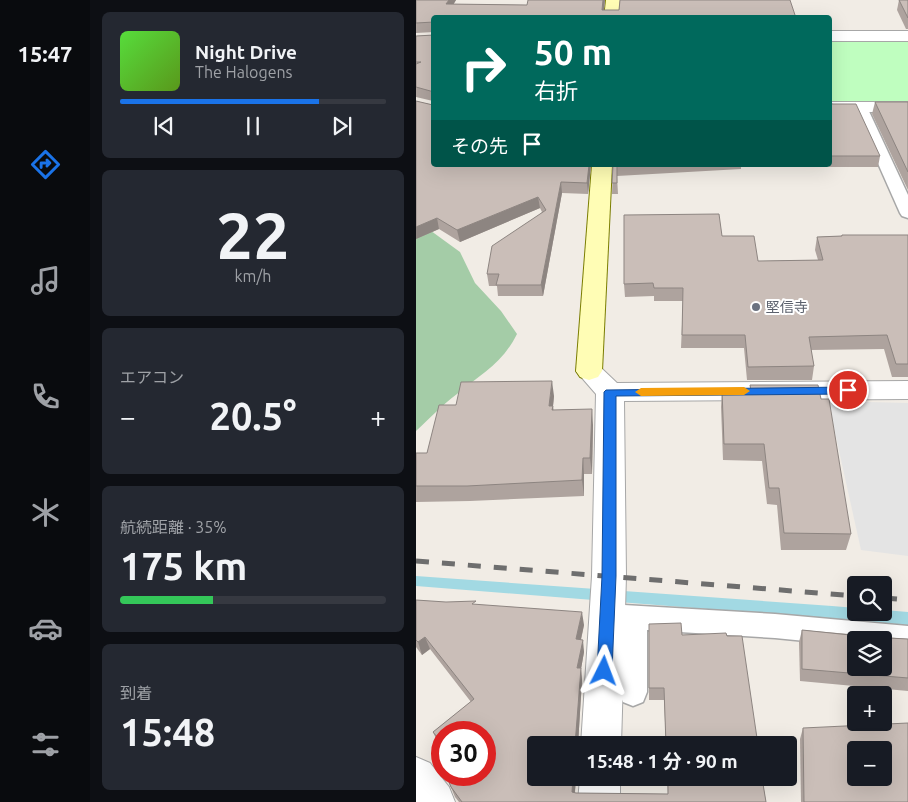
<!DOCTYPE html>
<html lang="ja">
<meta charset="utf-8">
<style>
:root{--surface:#171b24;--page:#242831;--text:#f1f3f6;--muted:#9ea1a6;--line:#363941;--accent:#1a73e8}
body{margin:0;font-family:Ubuntu,"Noto Sans JP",sans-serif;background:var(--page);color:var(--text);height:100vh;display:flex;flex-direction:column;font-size:19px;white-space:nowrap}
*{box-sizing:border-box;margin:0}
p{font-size:16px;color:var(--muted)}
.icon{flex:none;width:28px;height:28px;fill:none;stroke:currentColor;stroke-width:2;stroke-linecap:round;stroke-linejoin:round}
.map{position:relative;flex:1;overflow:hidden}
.sheet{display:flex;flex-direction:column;gap:12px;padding:12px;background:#0d0f14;width:326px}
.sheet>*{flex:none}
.hud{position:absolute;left:15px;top:15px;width:401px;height:152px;border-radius:5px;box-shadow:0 5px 20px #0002;background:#00695c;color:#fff;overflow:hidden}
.tools{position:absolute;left:431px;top:576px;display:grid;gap:10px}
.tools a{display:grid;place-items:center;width:45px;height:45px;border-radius:5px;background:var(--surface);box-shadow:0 5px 20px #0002;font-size:25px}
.speed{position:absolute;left:15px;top:721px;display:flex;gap:10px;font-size:25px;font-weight:700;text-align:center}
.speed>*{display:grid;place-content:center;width:65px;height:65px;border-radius:50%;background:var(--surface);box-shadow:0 5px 20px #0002;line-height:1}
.speed .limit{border:8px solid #d22;background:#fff;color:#111}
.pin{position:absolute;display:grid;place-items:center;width:42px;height:42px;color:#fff;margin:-21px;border:2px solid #fff;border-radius:50%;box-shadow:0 1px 5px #0007}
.me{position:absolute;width:55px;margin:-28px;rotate:3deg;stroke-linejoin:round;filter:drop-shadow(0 0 4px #0008)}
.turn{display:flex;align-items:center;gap:18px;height:105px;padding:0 20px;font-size:22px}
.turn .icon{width:65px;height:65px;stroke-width:2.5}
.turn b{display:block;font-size:35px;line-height:42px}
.then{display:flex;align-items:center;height:48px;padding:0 20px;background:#0003;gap:10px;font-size:19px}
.big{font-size:38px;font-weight:700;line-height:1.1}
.sheet .widget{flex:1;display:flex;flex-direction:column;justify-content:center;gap:8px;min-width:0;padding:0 18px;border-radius:8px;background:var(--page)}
.sheet .dial{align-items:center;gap:0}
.dial b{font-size:65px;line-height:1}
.song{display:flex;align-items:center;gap:15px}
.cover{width:60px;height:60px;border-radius:8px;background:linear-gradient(135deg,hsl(110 70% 55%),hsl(90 70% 35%))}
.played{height:5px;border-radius:2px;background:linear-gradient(90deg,var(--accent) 75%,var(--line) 75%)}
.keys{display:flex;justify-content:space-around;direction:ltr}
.heat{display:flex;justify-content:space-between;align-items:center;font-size:28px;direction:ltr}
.charge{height:8px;border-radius:4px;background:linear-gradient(90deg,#34c759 35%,var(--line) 0)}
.trip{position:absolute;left:111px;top:736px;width:270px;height:50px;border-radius:5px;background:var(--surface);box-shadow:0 5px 20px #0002;font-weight:700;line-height:50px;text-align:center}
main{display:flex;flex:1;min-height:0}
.tab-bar{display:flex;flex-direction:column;width:90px;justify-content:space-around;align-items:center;background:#090b0e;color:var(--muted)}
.tab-bar .icon{width:35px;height:35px}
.tab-bar .selected{color:var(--accent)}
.tab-bar b{font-size:22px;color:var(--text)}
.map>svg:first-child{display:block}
.cemetery{fill:#a4cca7}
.park{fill:#bffebf}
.parking{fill:#e4e4e4}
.water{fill:#a2d9e3}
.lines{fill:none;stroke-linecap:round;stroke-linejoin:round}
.lane-casing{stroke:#a7a7a7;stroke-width:3}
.street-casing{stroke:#a7a7a7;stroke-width:2}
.secondary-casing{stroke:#7a7d00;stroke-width:2}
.lane{fill:#fff;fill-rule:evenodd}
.street{fill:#fff;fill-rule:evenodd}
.secondary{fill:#fffdb5;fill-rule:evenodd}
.rail{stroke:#6e6e6e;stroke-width:5;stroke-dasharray:13 13;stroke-linecap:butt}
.wall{fill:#aea39e}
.shaded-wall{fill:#8d8581}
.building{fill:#cabeb8;stroke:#8d8581;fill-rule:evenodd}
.route{fill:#1a73e8;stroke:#114b97}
.slow{fill:#f59e0b}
.worship-dot{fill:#6b7280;stroke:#fff;stroke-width:2}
.labels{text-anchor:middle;stroke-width:4;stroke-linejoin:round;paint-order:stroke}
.worship-label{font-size:14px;fill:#5b616d;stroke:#fff;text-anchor:start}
</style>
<main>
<nav class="tab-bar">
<b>15:47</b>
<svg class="icon selected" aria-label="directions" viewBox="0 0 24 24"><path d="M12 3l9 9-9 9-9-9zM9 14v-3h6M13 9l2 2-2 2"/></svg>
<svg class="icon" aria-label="music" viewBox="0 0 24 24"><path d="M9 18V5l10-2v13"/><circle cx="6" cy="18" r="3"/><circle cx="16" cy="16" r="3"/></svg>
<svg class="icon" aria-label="phone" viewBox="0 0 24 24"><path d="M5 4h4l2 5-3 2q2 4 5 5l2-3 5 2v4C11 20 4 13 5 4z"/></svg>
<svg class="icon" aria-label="climate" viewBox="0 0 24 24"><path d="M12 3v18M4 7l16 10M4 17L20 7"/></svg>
<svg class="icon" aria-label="car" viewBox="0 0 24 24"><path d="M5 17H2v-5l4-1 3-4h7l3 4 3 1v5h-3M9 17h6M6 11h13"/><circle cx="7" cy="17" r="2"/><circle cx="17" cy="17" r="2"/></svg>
<svg class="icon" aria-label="filters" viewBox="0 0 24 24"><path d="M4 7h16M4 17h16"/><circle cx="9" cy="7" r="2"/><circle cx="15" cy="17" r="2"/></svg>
</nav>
<section class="sheet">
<div class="widget">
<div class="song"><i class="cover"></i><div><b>Night Drive</b><p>The Halogens</p></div></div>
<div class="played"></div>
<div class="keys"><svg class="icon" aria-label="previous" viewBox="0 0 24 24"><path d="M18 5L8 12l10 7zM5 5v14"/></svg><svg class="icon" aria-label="pause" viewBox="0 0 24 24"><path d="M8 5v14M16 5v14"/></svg><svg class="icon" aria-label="next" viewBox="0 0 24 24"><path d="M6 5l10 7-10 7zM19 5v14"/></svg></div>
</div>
<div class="widget dial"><b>22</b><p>km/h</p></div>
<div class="widget"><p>エアコン</p>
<div class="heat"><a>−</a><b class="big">20.5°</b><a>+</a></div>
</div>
<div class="widget"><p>航続距離 · 35%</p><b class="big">175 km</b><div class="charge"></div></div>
<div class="widget"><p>到着</p><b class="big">15:48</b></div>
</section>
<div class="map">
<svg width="492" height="802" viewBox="0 0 492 802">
<rect width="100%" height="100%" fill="#f1ece5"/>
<path class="cemetery" d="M0,220L44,252L59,283L85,311L101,334C86,364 65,374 41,394C26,405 13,419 0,431Z"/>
<rect class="park" x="414" y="41" width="78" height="62"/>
<path class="parking" d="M412,401L492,403V556L445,550Z"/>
<path class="water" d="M0,576L416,606L440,608V612H468V610L492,612V625L0,586Z"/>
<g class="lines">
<g class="lane-casing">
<g id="lane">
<path d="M444,103L451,107L492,195V218L486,216L484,213L437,107Z"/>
<path d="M191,604L359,614L492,626V650L468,648V640H440V646L359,638L231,630V692L227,702L217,706L207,702L203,692L204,629L191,628L181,624L178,616L181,608Z"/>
</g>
</g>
<g class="street-casing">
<g id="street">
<rect x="414" y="31" width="78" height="10"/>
<rect x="414" y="102" width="78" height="10"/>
<path d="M173,362L182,365L201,383L492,381V399L208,401L210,576L205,745H165L176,576L180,394L160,371L164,365Z"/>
<path d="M0,757L14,763L33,787L39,802H0Z"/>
<path d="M164,778H204V802H162Z"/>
</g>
</g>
<g class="secondary-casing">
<g id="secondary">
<path d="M190,0H204L202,18H188Z"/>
<path d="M176,165H196L186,371L182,377L173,380L164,377L160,371Z"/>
</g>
</g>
<use href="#lane" class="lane"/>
<use href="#street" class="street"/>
<use href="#secondary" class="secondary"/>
<g class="rail">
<path d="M0,561L440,596"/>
<path d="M468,598L492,600"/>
</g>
</g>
<g class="wall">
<path d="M0,0H40L37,4L111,5L189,0L188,10L18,32L0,33Z"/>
<path d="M483,0H492V29H490L481,10Z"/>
<path d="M18,35V165H175L172,194L146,193L127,296H82L81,286H73L71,274L126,212L124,208L44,242L23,229L0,239V101L17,105V101L0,97V36Z"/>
<path d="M414,100L416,104L464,156L462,167H413L412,165H414Z"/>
<path d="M459,102H492V190L456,114Z"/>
<path d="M197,165H325V169L201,176L202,194H196Z"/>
<path d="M426,235H492V377H476L468,349L395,350L398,366L396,380H331L328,348H265L267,301H238V296L209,297L208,284L306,236L342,261L402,260L399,250L401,237L425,236Z"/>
<path d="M334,385L405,399L435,534L430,550H365L361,505L351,504L346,461L307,460L305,407L306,390L334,391Z"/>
<path d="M138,396L137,406V410L177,425L176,474H168V496L54,501L0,502V453H11L40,405Z"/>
<path d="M0,600L61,605L168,625L165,640L168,652L165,669L166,680L162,745H120V778H160L159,793L252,794L251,778H346L350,802H43L39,797L30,775H69L26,732V748L22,743L17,732L55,702L14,649L6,655L0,647Z"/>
<path d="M233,624L266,635L342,745H250L248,700H233Z"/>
<path d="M386,630L492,639V691L384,681L383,642Z"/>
<path d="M387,728L492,802H385L384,739Z"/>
</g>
<g class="shaded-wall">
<path d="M33,0H40L32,14L30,4Z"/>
<path d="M187,0H189L187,18L186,10Z"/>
<path d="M173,165H175L172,194L171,183Z"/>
<path d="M145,182L146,193L127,296L125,285Z"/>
<path d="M122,197L124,208L44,242L41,230Z"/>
<path d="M21,218L23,229L0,239V227Z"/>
<path d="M136,381L138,396L137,406L139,422L133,406Z"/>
<path d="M176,409L177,425L176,474L174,458Z"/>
<path d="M167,458L168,474V496L166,480Z"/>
<path d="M166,612L168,625L162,652L160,639Z"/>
<path d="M9,637L14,649L6,655L2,642Z"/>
<path d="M167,640L168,652L165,669L166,680L162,745H159L161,668Z"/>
<path d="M157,778H160L158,802L156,792Z"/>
</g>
<g class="building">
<path d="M0,0H33L30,4L111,5L112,0H187L186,10H203L204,0H374L380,18H18V22L0,23Z"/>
<path d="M483,0H492V18Z"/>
<path d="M18,35V92L0,87V64L5,62H0V36Z"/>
<path d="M18,93V165H173L171,183L145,182L125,285H80L83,274H71L76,246L130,210L122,197L41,230L21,218L0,227V101L17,105Z"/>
<path d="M414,100L416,104H440L464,156H415L414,153Z"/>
<path d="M459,102H492V172Z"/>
<path d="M197,165H201V183H196Z"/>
<path d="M303,214L306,236H338L342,261L407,260L401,237L426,236V235H492V364H480L471,335L393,337L398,366L332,367L329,335H266L267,288H238L237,283L208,284V215Z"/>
<path d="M136,381L133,406H137L136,410L176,409L174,458H167L166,480L51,486H0V453H11L23,405H40L45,382Z"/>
<path d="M334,385H402L405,399H413L435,534L368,533L363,488H353L348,444H308L306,390L335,391Z"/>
<path d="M0,600L30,602L60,601L56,604L166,612L160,639L167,640L161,668H165L159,745H120V778H157L156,792L160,793L252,794V778H346L350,802H46L35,787L30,775H69V732H26V743L17,732L58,699L9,637L2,642L0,640Z"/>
<path d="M265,623L266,635L310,633L311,636H326L342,745H250L248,688H233V624Z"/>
<path d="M386,630L444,636L446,633L470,635L472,638L492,639V678L386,669ZM440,640H468V668H440Z"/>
<path d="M492,723V802H388L387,728ZM440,750H468V778H440Z"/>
</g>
<path class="route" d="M432,387L438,390L432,394L200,396V576L196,671L194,676L188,678L183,676L181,671L186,576L188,392L190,390Z"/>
<path class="slow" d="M328,387L334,391L328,395L225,396L219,392L225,388Z"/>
<circle class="worship-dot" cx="340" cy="307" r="5"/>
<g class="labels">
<g class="worship-label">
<text x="350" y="312">堅信寺</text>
</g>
</g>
</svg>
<div class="tools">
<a><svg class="icon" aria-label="search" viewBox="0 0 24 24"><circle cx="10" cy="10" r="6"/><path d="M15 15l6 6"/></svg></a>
<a><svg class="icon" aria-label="layers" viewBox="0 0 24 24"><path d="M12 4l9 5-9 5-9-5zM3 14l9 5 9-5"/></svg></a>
<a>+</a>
<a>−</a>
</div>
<div class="speed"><div class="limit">30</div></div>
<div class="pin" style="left:432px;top:390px;background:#d93025"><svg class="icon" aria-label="arrive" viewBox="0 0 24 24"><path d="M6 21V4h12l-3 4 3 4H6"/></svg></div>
<svg class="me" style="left:188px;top:671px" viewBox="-20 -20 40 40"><path d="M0-17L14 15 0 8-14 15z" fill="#1a73e8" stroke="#fff" stroke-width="4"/></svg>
<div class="trip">15:48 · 1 分 · 90 m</div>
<div class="hud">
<div class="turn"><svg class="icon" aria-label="right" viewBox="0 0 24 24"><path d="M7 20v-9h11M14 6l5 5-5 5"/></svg><div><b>50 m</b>右折</div></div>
<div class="then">その先<svg class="icon" aria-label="arrive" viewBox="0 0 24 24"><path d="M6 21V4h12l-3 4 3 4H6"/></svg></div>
</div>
</div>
</main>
